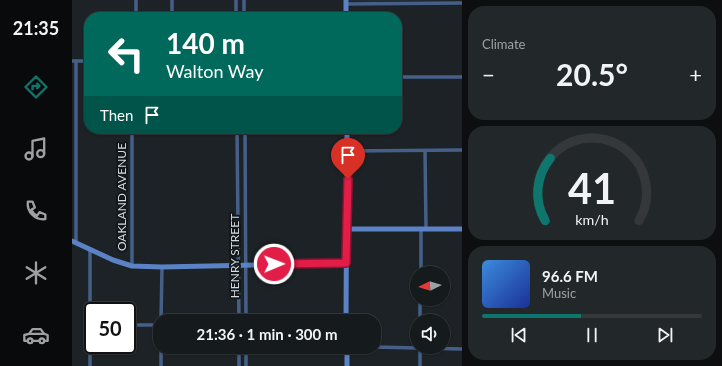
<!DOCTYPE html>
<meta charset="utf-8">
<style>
:root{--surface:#151a1c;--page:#222729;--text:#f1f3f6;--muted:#9da1a3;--line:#34383b;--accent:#0f766e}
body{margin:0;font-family:Lato,sans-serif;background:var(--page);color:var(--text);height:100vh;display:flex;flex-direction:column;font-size:15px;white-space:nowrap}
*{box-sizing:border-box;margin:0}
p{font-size:13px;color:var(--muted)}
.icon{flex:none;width:22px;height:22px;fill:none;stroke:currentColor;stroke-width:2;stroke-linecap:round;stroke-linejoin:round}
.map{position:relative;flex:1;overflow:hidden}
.details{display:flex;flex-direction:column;gap:6px;padding:6px;background:#0c0e0f;width:260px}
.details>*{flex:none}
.top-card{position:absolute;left:12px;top:12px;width:318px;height:122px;border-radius:16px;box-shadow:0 1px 3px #0004,0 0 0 1px var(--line);background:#00695c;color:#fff;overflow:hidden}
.needle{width:26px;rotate:265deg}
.controls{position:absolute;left:338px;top:266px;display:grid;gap:8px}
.controls a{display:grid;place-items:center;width:40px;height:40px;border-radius:50%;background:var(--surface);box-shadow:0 1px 3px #0004,0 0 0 1px var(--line);font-size:20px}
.speed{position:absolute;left:12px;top:302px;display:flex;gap:8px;font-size:20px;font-weight:700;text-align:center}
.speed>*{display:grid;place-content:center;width:52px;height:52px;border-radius:50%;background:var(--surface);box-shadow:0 1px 3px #0004,0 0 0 1px var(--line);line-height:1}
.speed .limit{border:2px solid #111;border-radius:6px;background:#fff;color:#111}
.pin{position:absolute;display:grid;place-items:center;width:34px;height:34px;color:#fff;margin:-41px -17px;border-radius:50% 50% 50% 0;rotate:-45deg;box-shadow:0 0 4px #0007}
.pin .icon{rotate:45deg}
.me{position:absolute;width:44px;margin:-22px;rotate:89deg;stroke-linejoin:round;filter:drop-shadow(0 0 3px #0008)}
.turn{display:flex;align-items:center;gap:14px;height:84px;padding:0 16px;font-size:18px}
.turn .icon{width:52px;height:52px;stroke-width:2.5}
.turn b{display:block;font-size:28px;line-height:34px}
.then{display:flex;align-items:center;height:38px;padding:0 16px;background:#0003;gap:8px;font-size:15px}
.big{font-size:30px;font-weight:700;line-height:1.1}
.details .card{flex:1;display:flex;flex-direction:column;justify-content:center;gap:6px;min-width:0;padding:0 14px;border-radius:16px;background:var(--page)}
.details .dial{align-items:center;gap:0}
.dial svg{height:104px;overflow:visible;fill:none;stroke:var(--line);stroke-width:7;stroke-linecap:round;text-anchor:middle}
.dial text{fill:var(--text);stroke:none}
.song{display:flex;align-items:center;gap:12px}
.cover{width:48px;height:48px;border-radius:6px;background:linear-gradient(135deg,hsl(210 70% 55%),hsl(230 70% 35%))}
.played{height:4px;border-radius:2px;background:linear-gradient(90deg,var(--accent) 45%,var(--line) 45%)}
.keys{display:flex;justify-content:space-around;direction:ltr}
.heat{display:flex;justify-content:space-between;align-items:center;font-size:22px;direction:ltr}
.trip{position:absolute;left:81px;top:314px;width:228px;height:40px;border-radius:16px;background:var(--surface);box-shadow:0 1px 3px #0004,0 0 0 1px var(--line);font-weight:700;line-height:40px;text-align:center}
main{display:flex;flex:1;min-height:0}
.tabs{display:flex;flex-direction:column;width:72px;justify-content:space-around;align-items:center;background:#080a0b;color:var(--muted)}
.tabs .icon{width:28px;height:28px}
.tabs .active{color:var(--accent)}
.tabs b{font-size:18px;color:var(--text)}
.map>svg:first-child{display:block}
.built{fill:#212d33}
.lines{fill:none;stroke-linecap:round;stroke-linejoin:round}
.street{stroke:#465f89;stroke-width:3.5}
.secondary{stroke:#5a82c5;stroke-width:5}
.route-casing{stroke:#92132f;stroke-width:10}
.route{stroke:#e11d48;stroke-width:7}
.labels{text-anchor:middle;stroke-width:4;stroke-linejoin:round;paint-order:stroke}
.street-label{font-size:12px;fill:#d6dadd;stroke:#12181c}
</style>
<main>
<nav class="tabs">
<b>21:35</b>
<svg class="icon active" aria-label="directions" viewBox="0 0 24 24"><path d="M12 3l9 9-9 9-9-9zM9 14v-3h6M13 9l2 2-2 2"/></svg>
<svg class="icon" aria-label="music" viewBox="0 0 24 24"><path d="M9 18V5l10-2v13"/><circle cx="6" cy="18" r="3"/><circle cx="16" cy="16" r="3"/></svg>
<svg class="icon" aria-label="phone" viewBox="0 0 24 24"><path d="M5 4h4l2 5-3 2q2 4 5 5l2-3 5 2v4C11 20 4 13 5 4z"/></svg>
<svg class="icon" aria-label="climate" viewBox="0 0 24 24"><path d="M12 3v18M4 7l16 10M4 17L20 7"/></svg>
<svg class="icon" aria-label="car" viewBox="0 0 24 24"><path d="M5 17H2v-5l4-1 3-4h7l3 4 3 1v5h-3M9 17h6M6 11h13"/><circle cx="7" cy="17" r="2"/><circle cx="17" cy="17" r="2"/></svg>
</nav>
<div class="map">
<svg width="390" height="366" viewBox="0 0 390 366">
<rect width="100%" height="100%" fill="#1c2225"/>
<path class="built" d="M277,0H390L302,2L277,1Z"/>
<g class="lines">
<g class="street">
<path d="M64,0V17"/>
<path d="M164,0V17"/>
<path d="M172,0V17"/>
<path d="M274,4L390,3"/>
<path d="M100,17V0"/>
<path d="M0,61H17"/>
<path d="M4,61V243"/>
<path d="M325,77H390"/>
<path d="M60,129V266"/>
<path d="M165,129L167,321"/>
<path d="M173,129L174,321"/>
<path d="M276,151L390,150"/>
<path d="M353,151L354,228"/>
<path d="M349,273V229"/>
<path d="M89,321L90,267"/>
<path d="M348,321V299"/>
<path d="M66,325H88"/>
<path d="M89,347V366"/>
<path d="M167,347V366"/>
<path d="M174,347V366"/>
<path d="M301,347L390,349"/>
<path d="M18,366V249"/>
<path d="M348,366V347"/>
</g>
<g class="secondary">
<path d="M274,17V0"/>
<path d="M275,229H390"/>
<path d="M0,241L41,260L60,266L90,267L274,263"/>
<path d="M274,321L275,129"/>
<path d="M275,347V366"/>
</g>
</g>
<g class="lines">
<g class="route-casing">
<path id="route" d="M202,264L274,263L276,179"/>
</g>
<use href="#route" class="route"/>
</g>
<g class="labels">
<g class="street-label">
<text transform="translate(50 197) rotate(-90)" y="4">OAKLAND AVENUE</text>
<text transform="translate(163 256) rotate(-90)" y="4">HENRY STREET</text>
</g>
</g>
</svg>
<div class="controls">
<a><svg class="needle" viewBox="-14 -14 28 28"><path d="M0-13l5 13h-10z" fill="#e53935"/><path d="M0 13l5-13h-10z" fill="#9da1a3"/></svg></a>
<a><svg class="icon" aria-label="sound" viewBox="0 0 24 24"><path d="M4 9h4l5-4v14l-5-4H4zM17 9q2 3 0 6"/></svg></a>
</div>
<div class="speed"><div class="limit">50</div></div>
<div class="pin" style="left:276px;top:179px;background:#d93025"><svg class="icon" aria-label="arrive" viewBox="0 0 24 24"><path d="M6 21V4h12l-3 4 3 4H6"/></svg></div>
<svg class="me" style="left:202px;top:264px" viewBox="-20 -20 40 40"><circle r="17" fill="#e11d48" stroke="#fff" stroke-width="3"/><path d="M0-11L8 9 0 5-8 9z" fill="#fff"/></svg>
<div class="trip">21:36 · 1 min · 300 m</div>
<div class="top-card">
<div class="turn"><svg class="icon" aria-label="left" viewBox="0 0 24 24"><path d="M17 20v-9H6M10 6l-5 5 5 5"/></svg><div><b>140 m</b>Walton Way</div></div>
<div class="then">Then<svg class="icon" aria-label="arrive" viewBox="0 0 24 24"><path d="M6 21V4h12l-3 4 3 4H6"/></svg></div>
</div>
</div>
<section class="details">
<div class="card"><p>Climate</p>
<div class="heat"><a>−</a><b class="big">20.5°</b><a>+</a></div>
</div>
<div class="card dial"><svg viewBox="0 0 100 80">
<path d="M14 69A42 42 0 1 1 86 69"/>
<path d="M14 69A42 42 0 0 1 18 21" stroke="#0f766e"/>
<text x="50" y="56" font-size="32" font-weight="700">41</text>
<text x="50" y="72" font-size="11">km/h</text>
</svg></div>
<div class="card">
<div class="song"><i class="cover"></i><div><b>96.6 FM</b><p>Music</p></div></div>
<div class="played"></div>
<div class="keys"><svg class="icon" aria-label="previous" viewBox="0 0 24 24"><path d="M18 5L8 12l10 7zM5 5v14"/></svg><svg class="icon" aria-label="pause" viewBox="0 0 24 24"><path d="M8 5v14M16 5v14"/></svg><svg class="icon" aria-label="next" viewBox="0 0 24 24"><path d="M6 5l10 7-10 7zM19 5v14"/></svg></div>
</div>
</section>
</main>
